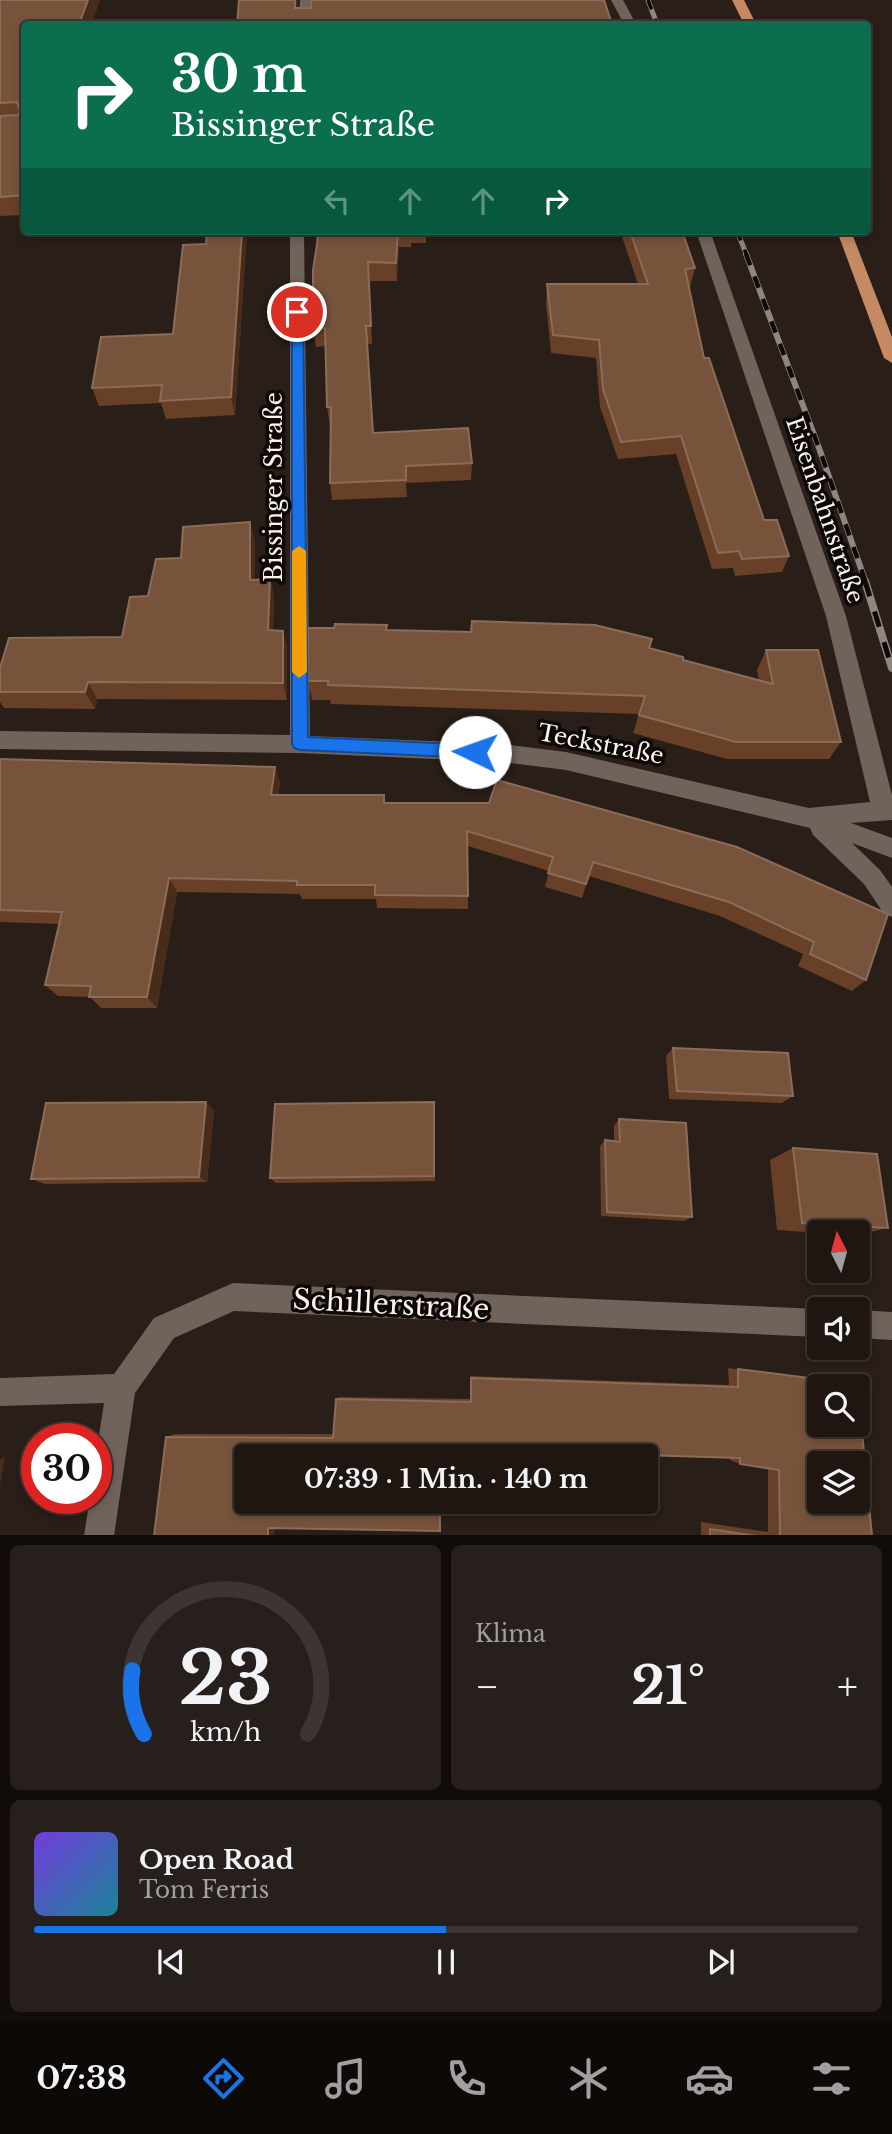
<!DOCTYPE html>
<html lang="de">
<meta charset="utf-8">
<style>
:root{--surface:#1f1612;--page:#271f1b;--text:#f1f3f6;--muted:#a19f9f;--line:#3c3532;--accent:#1a73e8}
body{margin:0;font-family:"Libre Baskerville",serif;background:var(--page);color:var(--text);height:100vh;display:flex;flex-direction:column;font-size:26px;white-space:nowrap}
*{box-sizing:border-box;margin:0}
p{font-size:23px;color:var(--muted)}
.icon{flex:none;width:38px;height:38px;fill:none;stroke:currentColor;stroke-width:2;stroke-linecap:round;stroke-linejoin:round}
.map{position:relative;height:1535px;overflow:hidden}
.panel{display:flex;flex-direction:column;gap:10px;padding:10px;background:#110c0a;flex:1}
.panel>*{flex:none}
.hud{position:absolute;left:21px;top:21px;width:850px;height:214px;border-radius:7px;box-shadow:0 4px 10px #0003,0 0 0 2px var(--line);background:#0b6e4f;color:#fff;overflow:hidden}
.needle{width:46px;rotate:354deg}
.tools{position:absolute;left:807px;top:1220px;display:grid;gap:14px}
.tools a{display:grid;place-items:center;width:63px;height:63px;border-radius:7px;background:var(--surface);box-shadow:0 4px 10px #0003,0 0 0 2px var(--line);font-size:35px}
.speed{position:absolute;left:21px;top:1423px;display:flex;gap:14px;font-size:35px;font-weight:700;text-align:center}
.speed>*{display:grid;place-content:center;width:91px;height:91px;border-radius:50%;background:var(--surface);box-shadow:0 4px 10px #0003,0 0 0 2px var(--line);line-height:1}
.speed .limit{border:10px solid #d22;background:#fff;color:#111}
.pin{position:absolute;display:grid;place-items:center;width:60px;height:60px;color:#fff;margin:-30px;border:4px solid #fff;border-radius:50%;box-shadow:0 2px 7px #0007}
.me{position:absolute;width:77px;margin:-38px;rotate:273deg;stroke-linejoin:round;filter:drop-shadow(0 0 5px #0008)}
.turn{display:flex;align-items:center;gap:24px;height:147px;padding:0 35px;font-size:32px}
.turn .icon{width:91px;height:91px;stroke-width:2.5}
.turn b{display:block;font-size:49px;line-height:60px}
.lanes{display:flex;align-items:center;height:66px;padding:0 35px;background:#0003;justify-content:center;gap:35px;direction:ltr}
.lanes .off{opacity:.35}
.big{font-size:52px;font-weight:700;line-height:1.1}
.panel .widget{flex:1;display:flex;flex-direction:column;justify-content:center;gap:10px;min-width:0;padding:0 24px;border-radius:10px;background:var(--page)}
.panel .dial{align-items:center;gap:0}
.dial svg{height:182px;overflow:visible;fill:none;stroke:var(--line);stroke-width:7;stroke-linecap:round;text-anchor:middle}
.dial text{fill:var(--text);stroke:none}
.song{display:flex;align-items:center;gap:21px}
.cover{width:84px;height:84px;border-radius:10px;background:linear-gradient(135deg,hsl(260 70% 55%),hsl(190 70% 35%))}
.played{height:7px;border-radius:4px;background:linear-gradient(90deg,var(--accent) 50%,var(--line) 50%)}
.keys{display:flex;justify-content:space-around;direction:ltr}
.heat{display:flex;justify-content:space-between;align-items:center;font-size:38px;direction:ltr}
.panel .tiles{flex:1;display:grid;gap:10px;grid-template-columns:1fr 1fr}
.widget:last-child{grid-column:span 2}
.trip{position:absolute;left:234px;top:1444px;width:424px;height:70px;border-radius:7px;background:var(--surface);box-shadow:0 4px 10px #0003,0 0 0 2px var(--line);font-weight:700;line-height:70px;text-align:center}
.tabs{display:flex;height:112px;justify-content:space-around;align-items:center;background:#0c0907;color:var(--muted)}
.tabs .icon{width:49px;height:49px}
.tabs .active{color:var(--accent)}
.tabs b{font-size:32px;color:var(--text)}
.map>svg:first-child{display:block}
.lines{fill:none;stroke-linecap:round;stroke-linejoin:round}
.street{fill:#70635c;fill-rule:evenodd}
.primary{fill:#c58964;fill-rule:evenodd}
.rail-far2-casing{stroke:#8f8681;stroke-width:5}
.rail-far1-casing{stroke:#8f8681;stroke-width:6}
.rail-casing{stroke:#8f8681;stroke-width:8}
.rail-far2{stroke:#0e0907;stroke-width:3.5;stroke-dasharray:10;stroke-linecap:butt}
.rail-far1{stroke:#0e0907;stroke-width:4.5;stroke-dasharray:12;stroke-linecap:butt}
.rail{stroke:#0e0907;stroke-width:5;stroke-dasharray:16;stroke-linecap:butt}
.wall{fill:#674027}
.shaded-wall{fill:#482b18}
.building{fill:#77533c;stroke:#8b6c58;stroke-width:2;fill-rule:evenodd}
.route{fill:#1a73e8;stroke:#114b97;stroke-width:2}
.slow{fill:#f59e0b}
.labels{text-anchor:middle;stroke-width:7;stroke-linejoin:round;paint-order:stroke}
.street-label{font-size:23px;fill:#f9f2ed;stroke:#0e0907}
.near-street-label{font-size:28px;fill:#f9f2ed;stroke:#0e0907}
</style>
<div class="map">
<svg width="892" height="1536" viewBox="0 0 892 1536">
<rect width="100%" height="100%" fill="#291e18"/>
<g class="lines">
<g class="street">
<path d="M300,0H312L311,24H299Z"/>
<path d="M611,0H623L636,24H624Z"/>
<path d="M290,231H304L310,736L503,744L566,752L809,808L870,802L826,616L696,231H710L846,616L892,795V820L851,823L892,838V858L852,843L880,870L892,887V917L884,914L864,884L813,835L810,828L566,770L503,762L300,753L0,749V731L290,735Z"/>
<path d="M233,1283L819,1309V1337L234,1311L174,1338L135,1393L114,1536H84L90,1498H96V1455L104,1403L0,1406V1378L114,1374L154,1318Z"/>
<path d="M858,1310L892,1312V1340L858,1338Z"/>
</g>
<g class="primary">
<path d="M732,0H744L756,24H744Z"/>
<path d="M837,231H851L892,337V363L884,358Z"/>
</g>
<g class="rail-far2-casing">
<g id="rail-far2">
<path d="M648,0L657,24"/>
<path d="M737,231L747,256"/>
</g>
</g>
<g class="rail-far1-casing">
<path id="rail-far1" d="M746,254L819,448L866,583"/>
</g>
<g class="rail-casing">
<path id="rail" d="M865,581L892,668"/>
</g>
<use href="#rail-far2" class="rail-far2"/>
<use href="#rail-far1" class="rail-far1"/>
<use href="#rail" class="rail"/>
</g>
<g class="wall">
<path d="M0,0H100L91,24H24V215L0,216Z"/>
<path d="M207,231H247L235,415L166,419L161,403L99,406L92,388L173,334L206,244Z"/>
<path d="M315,231H440V233H426V243H411V247H399L397,281H369L372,344H367L373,433L472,463L471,480L406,483L407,497L332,500L330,483L331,425H330L327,407L325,346L316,347L313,328L317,245Z"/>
<path d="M620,231H682L695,268L690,287H688L704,358L764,520L789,556L782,572L735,576L733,568L712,569L676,454L618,459L600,407L596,358L551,353L546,303L547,284H638Z"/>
<path d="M255,541L254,580L270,579L274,597L273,631H283L287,648V700L97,699L95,709L4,708L0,702V692L122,637L148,596L181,558Z"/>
<path d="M387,630L649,648L683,660L759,680L757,670L766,650L841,742L829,759H727L633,733L639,714L331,704L330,700H312L308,681Z"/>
<path d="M0,759L275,767L280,783L278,795L385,803L737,847L866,980L852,991L798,966L803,954L720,916L589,876L582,898L545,887L549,871L468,846V909L377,908L376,899H302L300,894L177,892L157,1008H101L90,997L58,996L45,985L59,924L0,922Z"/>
<path d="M673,1048L793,1096L782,1103L669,1099L666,1056Z"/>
<path d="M434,1102L435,1181L276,1183L270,1178Z"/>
<path d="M214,1110L207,1182L45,1184L31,1179Z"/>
<path d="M619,1119L692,1217L684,1221L601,1216L600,1146L605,1140L614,1141V1126Z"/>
<path d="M793,1148L888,1228L858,1235V1232L819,1233L777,1230L770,1160Z"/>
<path d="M728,1368L832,1381L835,1426L862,1432L872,1536H701V1522L768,1532V1468L740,1464L730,1460V1457L441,1449L274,1528V1536H154L166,1437L175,1434H334L336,1399L339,1397L470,1399V1376L729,1385Z"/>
</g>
<g class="shaded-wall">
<path d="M88,0H100L91,24H79Z"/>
<path d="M295,0H298L297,24L295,8Z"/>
<path d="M242,231H247L235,415L231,397Z"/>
<path d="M398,231L399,247L397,281L396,263Z"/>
<path d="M250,522L255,541L254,598L250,580Z"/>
<path d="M270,579L274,597L272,648L268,630Z"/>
<path d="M283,631L287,648V700L283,683Z"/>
<path d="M88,682L97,699L95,709L85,692Z"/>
<path d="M275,767L280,783L276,811L271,795Z"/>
<path d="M169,878L177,892L157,1008L147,997Z"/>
<path d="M206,1102L214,1110L207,1182L199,1177Z"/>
<path d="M5,1457L0,1486V1459Z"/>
<path d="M275,1521L274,1536H268V1528Z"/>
</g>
<g class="building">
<path d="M0,0H88L79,24H24V195L0,197V116L18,115L20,112L17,102L0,103Z"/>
<path d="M239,0H295V8H311V0H604L612,24H237Z"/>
<path d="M207,231H242L231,397L160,401L162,385L92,388L101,337L173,334L183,245L206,244Z"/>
<path d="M319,231H398L396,263L368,262L371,326H366L373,433L468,428L472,463L406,466V480L330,483L331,407H327L325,328H313V270Z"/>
<path d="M630,231H682L695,268L685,269L704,358H709L764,520H777L789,556L742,559L739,551L718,553L681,436L621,442L603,389L599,340L553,335L547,284H648Z"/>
<path d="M250,522V580L270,579L268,630L283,631V683L88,682L85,692H0V668L9,638L122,637L130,597L148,596L156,559L181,558L183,527Z"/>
<path d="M472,621L595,625L652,639L649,648L683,657V660L773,684L766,650H818L841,742H736L639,715L645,696L328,685V681H308V628H334L335,624L387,625L386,630L471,632Z"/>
<path d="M0,759L275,767L271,795H384V803H489L497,780L737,847L888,914L866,980L810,954L814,942L729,902L593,862L586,884L548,873L553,857L467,831L468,896L375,895V885H297V881L169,878L147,997H89L91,986L45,985L62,912L0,910Z"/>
<path d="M673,1048L788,1053L793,1096L677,1091Z"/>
<path d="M206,1102L199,1177L31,1179L46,1103Z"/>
<path d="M434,1102V1176L270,1178L275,1104Z"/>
<path d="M619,1119L686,1123L692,1217L607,1212L605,1140L620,1142Z"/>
<path d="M793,1148L877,1154L888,1228L802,1223Z"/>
<path d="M738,1369L832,1381V1386H819V1424H835V1428L862,1432L872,1536H780L779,1470L740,1464V1458L441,1449V1456H247V1502H440V1531L268,1528V1536H154L166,1437L333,1438L336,1399L471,1402V1378L738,1387ZM819,1463H858V1502H819Z"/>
<path d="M710,1529L756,1536H710Z"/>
</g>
<path class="route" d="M297,308L303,312L308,737L475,745L481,747L483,752L481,756L475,758L300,750L294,748L292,744V312Z"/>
<path class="slow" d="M299,546L306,551L307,672L299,678L292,672V551Z"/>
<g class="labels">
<g class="street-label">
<text transform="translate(274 487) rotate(-90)" y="8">Bissinger Straße</text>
<text transform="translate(825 510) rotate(71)" y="8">Eisenbahnstraße</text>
<text transform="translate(601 744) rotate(11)" y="8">Teckstraße</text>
</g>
<g class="near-street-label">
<text transform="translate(391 1304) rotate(3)" y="10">Schillerstraße</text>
</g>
</g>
</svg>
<div class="tools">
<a><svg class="needle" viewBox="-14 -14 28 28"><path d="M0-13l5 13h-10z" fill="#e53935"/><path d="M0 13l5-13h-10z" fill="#a19f9f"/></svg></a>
<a><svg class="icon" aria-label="sound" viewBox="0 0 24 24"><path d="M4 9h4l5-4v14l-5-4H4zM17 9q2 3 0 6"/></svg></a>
<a><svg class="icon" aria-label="search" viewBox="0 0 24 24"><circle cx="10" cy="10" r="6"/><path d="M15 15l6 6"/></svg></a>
<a><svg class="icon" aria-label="layers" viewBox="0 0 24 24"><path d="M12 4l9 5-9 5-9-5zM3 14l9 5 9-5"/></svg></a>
</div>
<div class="speed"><div class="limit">30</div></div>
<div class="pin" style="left:297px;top:312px;background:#d93025"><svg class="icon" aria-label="arrive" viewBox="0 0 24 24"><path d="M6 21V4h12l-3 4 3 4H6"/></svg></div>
<svg class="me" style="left:475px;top:752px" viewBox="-20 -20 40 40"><circle r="19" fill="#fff"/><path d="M0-13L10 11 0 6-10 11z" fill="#1a73e8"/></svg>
<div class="trip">07:39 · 1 Min. · 140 m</div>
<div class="hud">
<div class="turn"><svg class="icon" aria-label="right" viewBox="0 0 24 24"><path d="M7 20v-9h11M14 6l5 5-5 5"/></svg><div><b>30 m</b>Bissinger Straße</div></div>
<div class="lanes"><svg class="icon off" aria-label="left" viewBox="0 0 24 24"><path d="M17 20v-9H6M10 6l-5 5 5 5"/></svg><svg class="icon off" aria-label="ahead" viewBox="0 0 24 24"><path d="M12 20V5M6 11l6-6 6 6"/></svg><svg class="icon off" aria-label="ahead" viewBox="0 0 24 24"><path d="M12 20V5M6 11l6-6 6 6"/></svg><svg class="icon" aria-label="right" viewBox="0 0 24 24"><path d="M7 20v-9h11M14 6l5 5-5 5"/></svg></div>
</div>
</div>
<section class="panel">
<div class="tiles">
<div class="widget dial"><svg viewBox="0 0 100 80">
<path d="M14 69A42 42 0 1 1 86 69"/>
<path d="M14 69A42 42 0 0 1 9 41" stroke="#1a73e8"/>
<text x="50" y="56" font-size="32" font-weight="700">23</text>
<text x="50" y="72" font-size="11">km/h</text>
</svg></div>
<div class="widget"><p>Klima</p>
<div class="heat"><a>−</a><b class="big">21°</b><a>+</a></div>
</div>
<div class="widget">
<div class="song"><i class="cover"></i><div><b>Open Road</b><p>Tom Ferris</p></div></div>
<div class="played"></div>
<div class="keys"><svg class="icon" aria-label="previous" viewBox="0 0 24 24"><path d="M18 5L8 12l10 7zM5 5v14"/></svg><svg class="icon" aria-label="pause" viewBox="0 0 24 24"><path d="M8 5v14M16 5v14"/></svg><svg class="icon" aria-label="next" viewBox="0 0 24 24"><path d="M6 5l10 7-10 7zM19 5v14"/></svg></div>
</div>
</div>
</section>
<nav class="tabs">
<b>07:38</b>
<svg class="icon active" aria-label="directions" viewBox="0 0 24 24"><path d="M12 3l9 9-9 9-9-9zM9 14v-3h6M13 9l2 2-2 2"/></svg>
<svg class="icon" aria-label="music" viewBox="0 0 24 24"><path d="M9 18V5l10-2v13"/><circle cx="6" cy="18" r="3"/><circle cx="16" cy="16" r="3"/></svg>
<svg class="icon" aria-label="phone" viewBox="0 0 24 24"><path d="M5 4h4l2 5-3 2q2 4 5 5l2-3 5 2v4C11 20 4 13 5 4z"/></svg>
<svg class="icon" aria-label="climate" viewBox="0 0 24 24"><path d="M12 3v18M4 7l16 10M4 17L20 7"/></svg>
<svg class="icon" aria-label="car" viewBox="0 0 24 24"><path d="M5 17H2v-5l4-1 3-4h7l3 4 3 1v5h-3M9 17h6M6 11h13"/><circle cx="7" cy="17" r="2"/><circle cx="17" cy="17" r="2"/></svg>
<svg class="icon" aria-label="filters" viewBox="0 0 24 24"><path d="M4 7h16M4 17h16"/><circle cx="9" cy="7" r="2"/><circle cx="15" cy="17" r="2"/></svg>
</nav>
